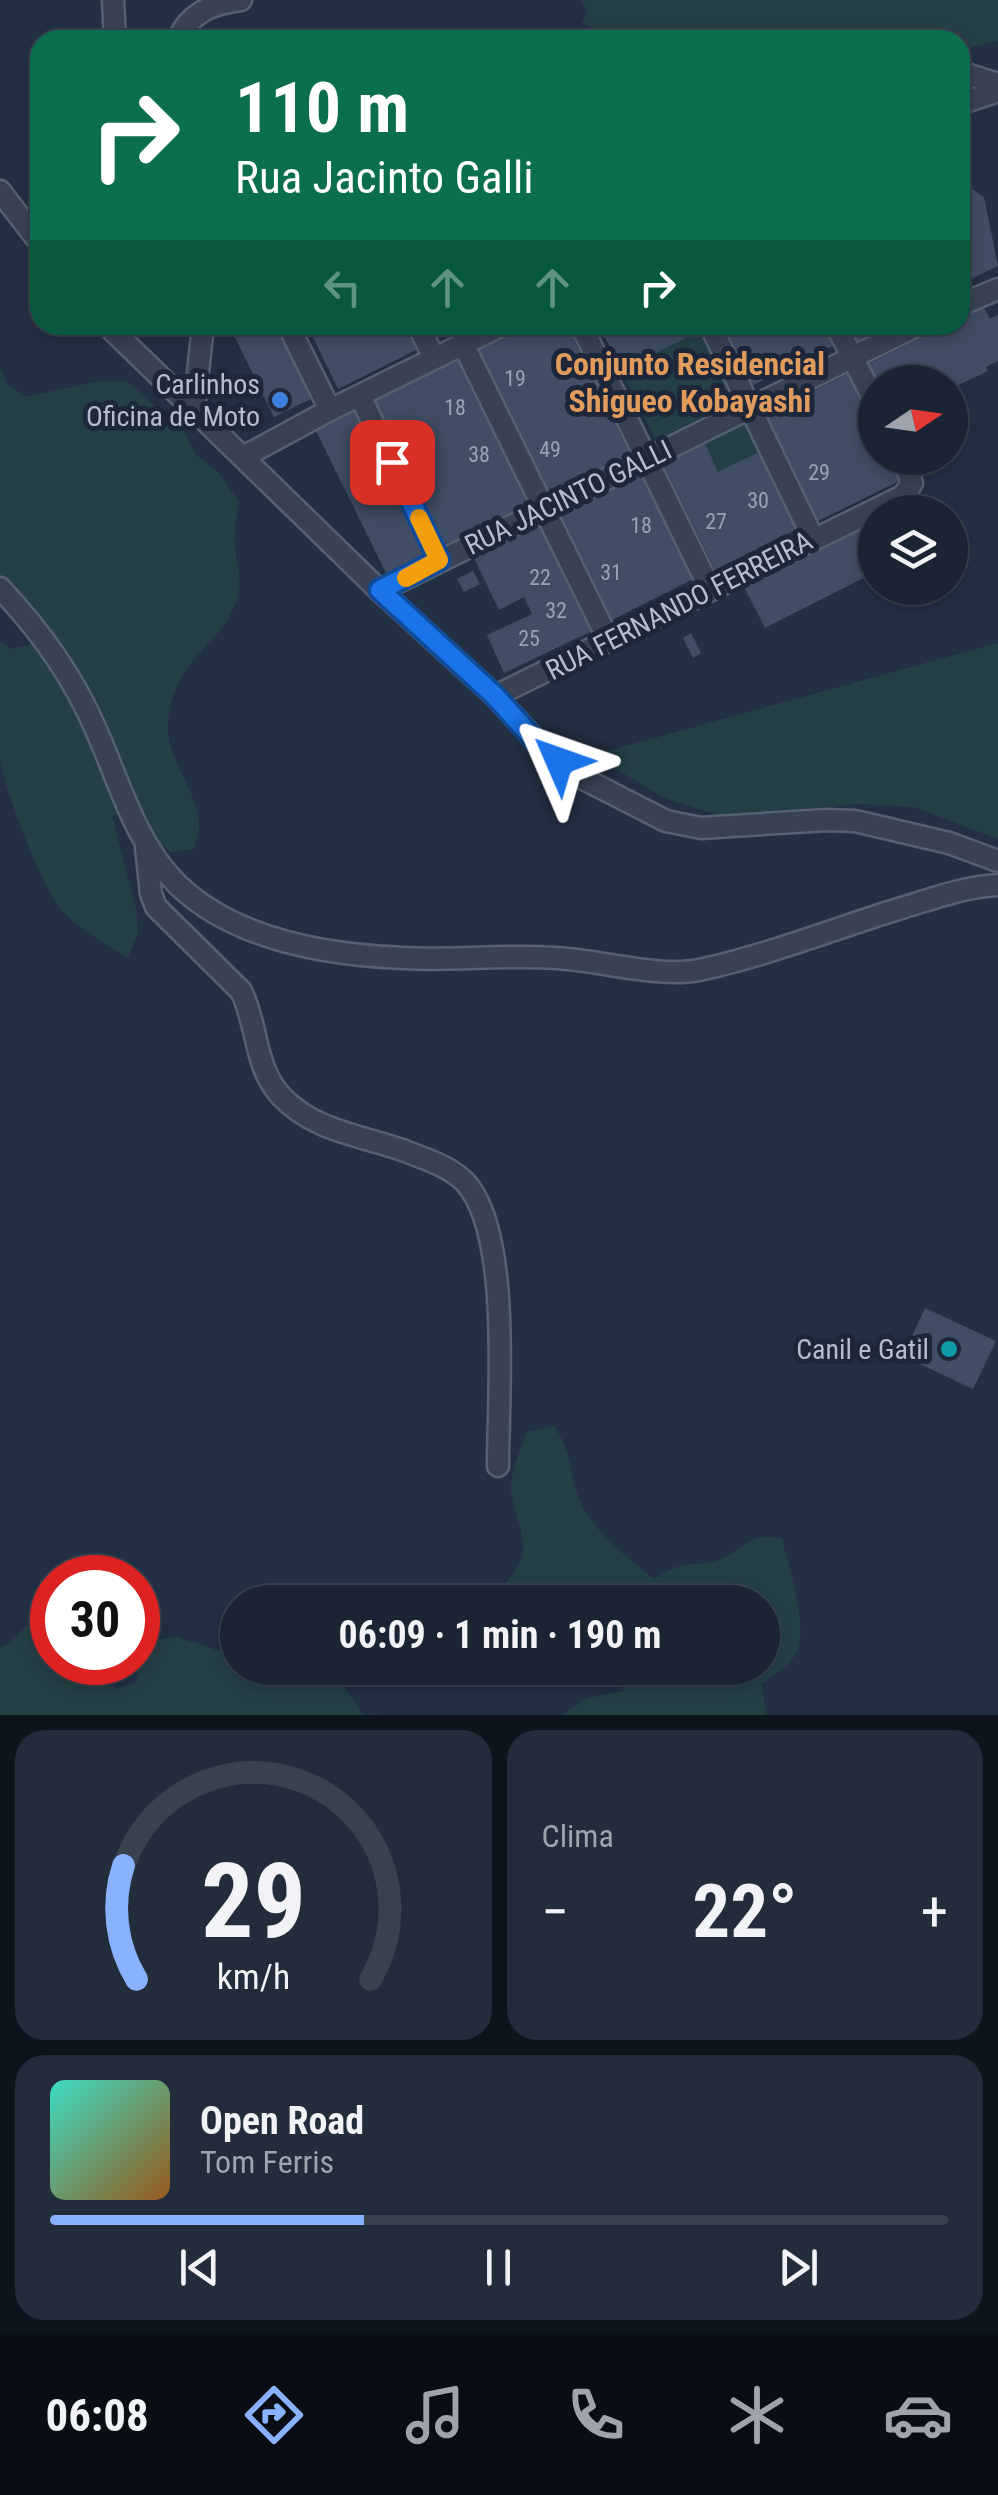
<!DOCTYPE html>
<html lang="pt">
<meta charset="utf-8">
<style>
:root{--surface:#1a2433;--page:#232c3b;--text:#f1f3f6;--muted:#9fa4ac;--line:#38414e;--accent:#88b2ff}
body{margin:0;font-family:"Roboto Condensed",sans-serif;background:var(--page);color:var(--text);height:100vh;display:flex;flex-direction:column;font-size:38px;white-space:nowrap}
*{box-sizing:border-box;margin:0}
p{font-size:32px;color:var(--muted)}
.icon{flex:none;width:55px;height:55px;fill:none;stroke:currentColor;stroke-width:2;stroke-linecap:round;stroke-linejoin:round}
.map{position:relative;height:1715px;overflow:hidden}
.details{display:flex;flex-direction:column;gap:15px;padding:15px;background:#0e141c;flex:1}
.details>*{flex:none}
.guide{position:absolute;left:30px;top:30px;width:940px;height:305px;border-radius:30px;box-shadow:0 5px 15px #0003,0 0 0 2px var(--line);background:#0b6e4f;color:#fff;overflow:hidden}
.needle{width:65px;rotate:77deg}
.buttons{position:absolute;left:858px;top:365px;display:grid;gap:20px}
.buttons a{display:grid;place-items:center;width:110px;height:110px;border-radius:50%;background:var(--surface);box-shadow:0 5px 15px #0003,0 0 0 2px var(--line);font-size:50px}
.speed{position:absolute;left:30px;top:1555px;display:flex;gap:20px;font-size:50px;font-weight:700;text-align:center}
.speed>*{display:grid;place-content:center;width:130px;height:130px;border-radius:50%;background:var(--surface);box-shadow:0 5px 15px #0003,0 0 0 2px var(--line);line-height:1}
.speed .limit{border:15px solid #d22;background:#fff;color:#111}
.pin{position:absolute;display:grid;place-items:center;width:85px;height:85px;color:#fff;margin:-42px;border-radius:20px;box-shadow:0 5px 15px #0006}
.me{position:absolute;width:110px;margin:-55px;rotate:313deg;stroke-linejoin:round;filter:drop-shadow(0 0 8px #0008)}
.turn{display:flex;align-items:center;gap:35px;height:210px;padding:0 40px;font-size:45px}
.turn .icon{width:130px;height:130px;stroke-width:2.5}
.turn b{display:block;font-size:70px;line-height:85px}
.lanes{display:flex;align-items:center;height:95px;padding:0 40px;background:#0003;justify-content:center;gap:50px;direction:ltr}
.lanes .off{opacity:.35}
.big{font-size:75px;font-weight:700;line-height:1.1}
.details .widget{flex:1;display:flex;flex-direction:column;justify-content:center;gap:15px;min-width:0;padding:0 35px;border-radius:30px;background:var(--page)}
.details .dial{align-items:center;gap:0}
.dial svg{height:260px;overflow:visible;fill:none;stroke:var(--line);stroke-width:7;stroke-linecap:round;text-anchor:middle}
.dial text{fill:var(--text);stroke:none}
.song{display:flex;align-items:center;gap:30px}
.cover{width:120px;height:120px;border-radius:15px;background:linear-gradient(135deg,hsl(170 70% 55%),hsl(30 70% 35%))}
.played{height:10px;border-radius:5px;background:linear-gradient(90deg,var(--accent) 35%,var(--line) 35%)}
.keys{display:flex;justify-content:space-around;direction:ltr}
.heat{display:flex;justify-content:space-between;align-items:center;font-size:55px;direction:ltr}
.details .tiles{flex:1;display:grid;gap:15px;grid-template-columns:1fr 1fr}
.widget:last-child{grid-column:span 2}
.trip{position:absolute;left:220px;top:1585px;width:560px;height:100px;border-radius:50px;background:var(--surface);box-shadow:0 5px 15px #0003,0 0 0 2px var(--line);font-weight:700;line-height:100px;text-align:center}
.dock{display:flex;height:160px;justify-content:space-around;align-items:center;background:#0a0e14;color:var(--muted)}
.dock .icon{width:70px;height:70px}
.dock .active{color:var(--accent)}
.dock b{font-size:45px;color:var(--text)}
.map>svg:first-child{display:block}
.green{fill:#254045}
.building{fill:#404d64}
.lines{fill:none;stroke-linecap:round;stroke-linejoin:round}
.minor-casing{stroke:#566071;stroke-width:25}
.minor{stroke:#384253;stroke-width:20}
.route-casing{stroke:#114b97;stroke-width:25}
.route{stroke:#1a73e8;stroke-width:18}
.slow{stroke:#f59e0b;stroke-width:18}
.shop-dot{fill:#3f7fe0;stroke:#1d2739;stroke-width:4}
.culture-dot{fill:#0f9aa8;stroke:#1d2739;stroke-width:4}
.labels{text-anchor:middle;stroke-width:10;stroke-linejoin:round;paint-order:stroke}
.number-label{font-size:22px;fill:#98a2b3}
.poi-label{font-size:28px;fill:#b5becd;stroke:#1d2739;text-anchor:end}
.street-label{font-size:28px;fill:#b5becd;stroke:#1d2739}
.quarter-label{font-size:32px;font-weight:bold;fill:#e19b5c;stroke:#1d2739}
</style>
<div class="map">
<svg width="998" height="1715" viewBox="0 0 998 1715">
<rect width="100%" height="100%" fill="#233044"/>
<g class="green">
<path d="M581,0H998V41L960,50V40H617L582,23L588,12Z"/>
<path d="M704,329L739,399L656,440L621,370Z"/>
<path d="M0,367L6,383L25,397L99,381H127L184,431L195,454L219,473L239,502C236,517 234,531 235,547C237,565 243,581 237,600C219,650 173,656 168,725C166,760 199,791 199,827C199,834 196,842 194,849L170,852L135,819L112,815L136,909L138,933L128,957C111,949 77,926 64,913C44,892 3,788 0,757C0,719 0,679 0,641L11,649L34,644L8,607L0,602Z"/>
<path d="M747,422L761,451L718,472L705,443Z"/>
<path d="M998,643V839L914,807L858,804L722,816L664,798L593,755Z"/>
<path d="M554,1426C574,1456 568,1471 579,1499C592,1531 628,1558 654,1579C682,1561 686,1567 715,1561C732,1557 742,1543 758,1538C764,1536 775,1538 782,1538C788,1566 810,1629 796,1653C789,1667 773,1676 761,1684L767,1715H561L587,1698L624,1691L615,1668H762V1602H495C502,1581 522,1573 523,1548C524,1527 510,1506 511,1486C512,1468 521,1449 527,1432Z"/>
<path d="M49,1621L52,1624V1662L90,1663L114,1689L136,1682L141,1660L153,1640L176,1637L237,1656L238,1668H322L334,1673L363,1714L388,1715H0V1648L10,1643L26,1626Z"/>
</g>
<g class="building">
<path d="M960,181L984,197L998,266L960,284Z"/>
<path d="M983,306L990,319L998,315V361L986,367L988,371L950,389V382H878L869,364L945,325H960V317Z"/>
<path d="M229,325H281L315,397L274,417Z"/>
<path d="M307,325H411L422,347L338,389Z"/>
<path d="M433,325H468L440,338Z"/>
<path d="M528,325H567L630,454L547,495L476,351Z"/>
<path d="M599,325H703L704,329L621,370Z"/>
<path d="M722,325H826L835,345L751,386Z"/>
<path d="M848,325H892L856,343Z"/>
<path d="M459,359L530,503L446,545L375,401Z"/>
<path d="M850,373L875,425V458H890L901,480L818,521L766,415Z"/>
<path d="M358,410L429,555L387,575L316,431Z"/>
<path d="M705,443L718,472L761,451L798,529L715,570L663,464Z"/>
<path d="M642,473L693,579L610,621L558,515Z"/>
<path d="M917,499L923,512H891Z"/>
<path d="M875,520V572L765,628L744,587Z"/>
<path d="M541,525L592,631L504,673L487,635L532,614L524,597L499,610L474,558Z"/>
<path d="M473,571L480,584L464,592L457,579Z"/>
<path d="M691,633L701,653L693,658L683,638Z"/>
<path d="M925,1308L996,1341L973,1389L903,1356Z"/>
</g>
<g class="lines">
<g class="minor-casing">
<g id="minor">
<path d="M113,0L115,40"/>
<path d="M178,40C189,13 213,3 241,0"/>
<path d="M960,72L998,84"/>
<path d="M960,104L998,91"/>
<path d="M0,191L40,243"/>
<path d="M960,305L998,289"/>
<path d="M107,325L380,591L495,696L542,747L576,775L666,821L701,828L826,820L855,821L949,843L998,861"/>
<path d="M288,325L330,410"/>
<path d="M418,325L434,358"/>
<path d="M581,325L710,589"/>
<path d="M710,325L813,538"/>
<path d="M836,325L875,402"/>
<path d="M463,344L609,641"/>
<path d="M360,396L439,560"/>
<path d="M194,411L203,325"/>
<path d="M245,456L330,410L502,325"/>
<path d="M0,588C41,632 73,676 97,732C120,784 136,844 178,885C235,940 328,955 404,958C455,961 505,954 556,958C598,960 660,978 699,970C765,956 831,930 895,910C929,900 962,887 998,885"/>
<path d="M380,591L918,325"/>
<path d="M495,696L903,496L912,483L903,458"/>
<path d="M146,847L151,894L156,907L241,991C258,1024 254,1067 281,1096C315,1132 361,1135 405,1151C425,1159 449,1166 465,1182C512,1233 498,1397 498,1466"/>
</g>
</g>
<use href="#minor" class="minor"/>
</g>
<g class="lines">
<g class="route-casing">
<path id="route" d="M392,462L439,560L380,590L495,696L542,748L559,761"/>
</g>
<use href="#route" class="route"/>
<path class="slow" d="M406,578L439,560L419,518"/>
</g>
<circle class="shop-dot" cx="280" cy="400" r="10"/>
<circle class="culture-dot" cx="949" cy="1349" r="10"/>
<g class="labels">
<g class="number-label">
<text x="515" y="386">19</text>
<text x="455" y="415">18</text>
<text x="550" y="457">49</text>
<text x="479" y="462">38</text>
<text x="819" y="480">29</text>
<text x="758" y="508">30</text>
<text x="716" y="529">27</text>
<text x="641" y="533">18</text>
<text x="611" y="580">31</text>
<text x="540" y="585">22</text>
<text x="556" y="618">32</text>
<text x="529" y="646">25</text>
</g>
<g class="poi-label">
<text x="260" y="394">Carlinhos<tspan x="260" dy="32">Oficina de Moto</tspan></text>
<text x="929" y="1359">Canil e Gatil</text>
</g>
<g class="street-label">
<text transform="translate(568 497) rotate(-26)" y="10">RUA JACINTO GALLI</text>
<text transform="translate(679 605) rotate(-27)" y="10">RUA FERNANDO FERREIRA</text>
</g>
<g class="quarter-label">
<text x="690" y="375">Conjunto Residencial<tspan x="690" dy="37">Shigueo Kobayashi</tspan></text>
</g>
</g>
</svg>
<div class="buttons">
<a><svg class="needle" viewBox="-14 -14 28 28"><path d="M0-13l5 13h-10z" fill="#e53935"/><path d="M0 13l5-13h-10z" fill="#9fa4ac"/></svg></a>
<a><svg class="icon" aria-label="layers" viewBox="0 0 24 24"><path d="M12 4l9 5-9 5-9-5zM3 14l9 5 9-5"/></svg></a>
</div>
<div class="speed"><div class="limit">30</div></div>
<div class="pin" style="left:392px;top:462px;background:#d93025"><svg class="icon" aria-label="arrive" viewBox="0 0 24 24"><path d="M6 21V4h12l-3 4 3 4H6"/></svg></div>
<svg class="me" style="left:559px;top:761px" viewBox="-20 -20 40 40"><path d="M0-17L14 15 0 8-14 15z" fill="#1a73e8" stroke="#fff" stroke-width="4"/></svg>
<div class="trip">06:09 · 1 min · 190 m</div>
<div class="guide">
<div class="turn"><svg class="icon" aria-label="right" viewBox="0 0 24 24"><path d="M7 20v-9h11M14 6l5 5-5 5"/></svg><div><b>110 m</b>Rua Jacinto Galli</div></div>
<div class="lanes"><svg class="icon off" aria-label="left" viewBox="0 0 24 24"><path d="M17 20v-9H6M10 6l-5 5 5 5"/></svg><svg class="icon off" aria-label="ahead" viewBox="0 0 24 24"><path d="M12 20V5M6 11l6-6 6 6"/></svg><svg class="icon off" aria-label="ahead" viewBox="0 0 24 24"><path d="M12 20V5M6 11l6-6 6 6"/></svg><svg class="icon" aria-label="right" viewBox="0 0 24 24"><path d="M7 20v-9h11M14 6l5 5-5 5"/></svg></div>
</div>
</div>
<section class="details">
<div class="tiles">
<div class="widget dial"><svg viewBox="0 0 100 80">
<path d="M14 69A42 42 0 1 1 86 69"/>
<path d="M14 69A42 42 0 0 1 10 34" stroke="#88b2ff"/>
<text x="50" y="56" font-size="32" font-weight="700">29</text>
<text x="50" y="72" font-size="11">km/h</text>
</svg></div>
<div class="widget"><p>Clima</p>
<div class="heat"><a>−</a><b class="big">22°</b><a>+</a></div>
</div>
<div class="widget">
<div class="song"><i class="cover"></i><div><b>Open Road</b><p>Tom Ferris</p></div></div>
<div class="played"></div>
<div class="keys"><svg class="icon" aria-label="previous" viewBox="0 0 24 24"><path d="M18 5L8 12l10 7zM5 5v14"/></svg><svg class="icon" aria-label="pause" viewBox="0 0 24 24"><path d="M8 5v14M16 5v14"/></svg><svg class="icon" aria-label="next" viewBox="0 0 24 24"><path d="M6 5l10 7-10 7zM19 5v14"/></svg></div>
</div>
</div>
</section>
<nav class="dock">
<b>06:08</b>
<svg class="icon active" aria-label="directions" viewBox="0 0 24 24"><path d="M12 3l9 9-9 9-9-9zM9 14v-3h6M13 9l2 2-2 2"/></svg>
<svg class="icon" aria-label="music" viewBox="0 0 24 24"><path d="M9 18V5l10-2v13"/><circle cx="6" cy="18" r="3"/><circle cx="16" cy="16" r="3"/></svg>
<svg class="icon" aria-label="phone" viewBox="0 0 24 24"><path d="M5 4h4l2 5-3 2q2 4 5 5l2-3 5 2v4C11 20 4 13 5 4z"/></svg>
<svg class="icon" aria-label="climate" viewBox="0 0 24 24"><path d="M12 3v18M4 7l16 10M4 17L20 7"/></svg>
<svg class="icon" aria-label="car" viewBox="0 0 24 24"><path d="M5 17H2v-5l4-1 3-4h7l3 4 3 1v5h-3M9 17h6M6 11h13"/><circle cx="7" cy="17" r="2"/><circle cx="17" cy="17" r="2"/></svg>
</nav>
